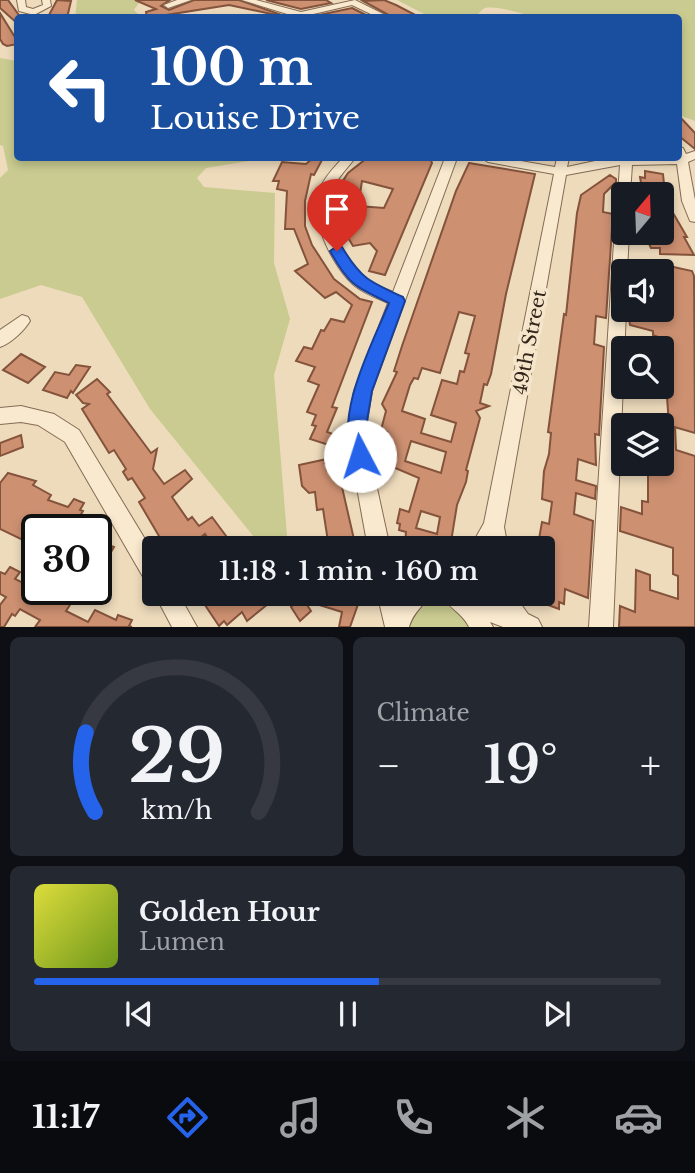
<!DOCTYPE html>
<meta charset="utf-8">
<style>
:root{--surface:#171b24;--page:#242831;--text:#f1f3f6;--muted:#9ea1a6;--line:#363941;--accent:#2563eb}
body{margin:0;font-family:"Libre Baskerville",serif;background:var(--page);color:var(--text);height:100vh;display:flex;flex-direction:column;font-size:26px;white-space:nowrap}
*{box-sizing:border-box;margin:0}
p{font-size:23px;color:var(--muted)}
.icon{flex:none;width:38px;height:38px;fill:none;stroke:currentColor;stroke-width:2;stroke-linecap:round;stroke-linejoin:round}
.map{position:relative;height:627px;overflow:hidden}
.drawer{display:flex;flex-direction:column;gap:10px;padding:10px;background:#0d0f14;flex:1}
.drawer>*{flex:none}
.guide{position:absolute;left:14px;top:14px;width:668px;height:147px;border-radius:7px;box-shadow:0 4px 10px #0003;background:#1a4fa0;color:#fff;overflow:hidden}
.needle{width:46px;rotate:19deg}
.tools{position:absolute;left:611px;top:182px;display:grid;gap:14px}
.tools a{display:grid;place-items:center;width:63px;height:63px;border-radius:7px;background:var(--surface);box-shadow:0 4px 10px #0003;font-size:35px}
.speed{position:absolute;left:21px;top:514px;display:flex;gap:14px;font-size:35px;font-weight:700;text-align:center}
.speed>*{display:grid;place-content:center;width:91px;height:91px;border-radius:50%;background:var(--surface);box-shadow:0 4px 10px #0003;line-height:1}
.speed .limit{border:4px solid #111;border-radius:10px;background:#fff;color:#111}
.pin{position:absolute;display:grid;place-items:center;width:60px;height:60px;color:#fff;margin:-72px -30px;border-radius:50% 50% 50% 0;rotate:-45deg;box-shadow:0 0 7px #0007}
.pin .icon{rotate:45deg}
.me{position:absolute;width:77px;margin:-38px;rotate:355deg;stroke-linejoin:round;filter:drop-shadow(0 0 5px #0008)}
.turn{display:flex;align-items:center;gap:24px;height:147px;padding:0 21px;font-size:32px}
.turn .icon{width:91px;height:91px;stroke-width:2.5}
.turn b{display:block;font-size:49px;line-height:60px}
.big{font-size:52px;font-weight:600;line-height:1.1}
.drawer .tile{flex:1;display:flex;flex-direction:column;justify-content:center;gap:10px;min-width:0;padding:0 24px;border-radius:10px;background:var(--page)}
.drawer .dial{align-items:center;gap:0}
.dial svg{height:182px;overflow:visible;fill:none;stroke:var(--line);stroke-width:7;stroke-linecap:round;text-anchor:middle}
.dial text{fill:var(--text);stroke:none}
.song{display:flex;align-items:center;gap:21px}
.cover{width:84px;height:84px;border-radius:10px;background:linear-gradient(135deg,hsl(60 70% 55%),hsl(80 70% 35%))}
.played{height:7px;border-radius:4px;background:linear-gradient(90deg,var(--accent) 55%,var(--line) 55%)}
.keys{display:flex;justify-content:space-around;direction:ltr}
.heat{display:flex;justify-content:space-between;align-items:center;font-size:38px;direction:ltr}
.drawer .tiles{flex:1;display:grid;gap:10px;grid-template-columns:1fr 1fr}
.tile:last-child{grid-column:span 2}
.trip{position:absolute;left:142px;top:536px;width:413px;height:70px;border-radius:7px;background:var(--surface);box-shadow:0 4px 10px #0003;font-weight:600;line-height:70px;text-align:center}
.menu{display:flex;height:112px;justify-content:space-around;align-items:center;background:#090b0e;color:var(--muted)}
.menu .icon{width:49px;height:49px}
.menu .active{color:var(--accent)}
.menu b{font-size:32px;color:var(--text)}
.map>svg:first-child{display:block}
.green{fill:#c9cb90}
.building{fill:#cd9071;stroke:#84533b;stroke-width:2;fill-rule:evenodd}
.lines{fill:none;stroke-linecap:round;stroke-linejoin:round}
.minor-casing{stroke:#856b55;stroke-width:2}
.minor{fill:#f9e9cf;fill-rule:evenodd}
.route{fill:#2563eb;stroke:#184099;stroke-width:2}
.labels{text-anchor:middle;stroke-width:7;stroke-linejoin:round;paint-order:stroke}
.street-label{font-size:19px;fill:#34251b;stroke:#f5e6cb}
</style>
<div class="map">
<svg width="695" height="627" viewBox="0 0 695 627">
<rect width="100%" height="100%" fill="#eedbbc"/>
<g class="green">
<path d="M77,0H141L134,10L140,16L147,17L75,18Z"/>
<path d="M397,0H695V121L679,115V18L534,17C524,14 492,4 483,9C482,10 475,17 475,17H430Z"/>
<path d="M0,58L17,61L18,158H266L206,168L197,178L204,187L275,193L274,263L290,319L274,375L288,548H263L150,409L82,297L41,285L0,299V178L8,170L3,146L0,145Z"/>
<path d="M438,599L456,606L471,627H407C412,611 421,601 438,599Z"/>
</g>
<g class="building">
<path d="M0,0H8L21,18H18V24L0,8Z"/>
<path d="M57,0L71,1L67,18L49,15Z"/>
<path d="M135,0H170L161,6L169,10L194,0H239L290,18L229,5L147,18L146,12L156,9Z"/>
<path d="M266,0H326L331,3L301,9Z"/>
<path d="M384,0L396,5L421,18H394L363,1Z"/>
<path d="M352,8L372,18L319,15Z"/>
<path d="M0,13L18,42V44L7,46L3,44L0,39Z"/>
<path d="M679,116L695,133V149L679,136Z"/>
<path d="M313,158H323L314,175L311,174L305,201V226L312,245L334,279L360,299L372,302L332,407L337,408L327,432L336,435L332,446L310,439L316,426L312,425L316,415L307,412L319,385L308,381L315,367L296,361L304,347L312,349L321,330L324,331L331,319L344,322L352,305L336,292L325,298L295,271L308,264L294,229H285L287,191L277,189L279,181H273L282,162L306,164Z"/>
<path d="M367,158H430L432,163L385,275L369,271L377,251L370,243L353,246L341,226L335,206L339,187L348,173ZM362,181L393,189L384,208L358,206Z"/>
<path d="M469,163L535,174L506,294L491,374L487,385L484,384L480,403L489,406L476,411L480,418L466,470L468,471L466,482L457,505L450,548H417L405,544L406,532L399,530L400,524L397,523L400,509L409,512L419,478L388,465L392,455L382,451L387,432L381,430L386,411L382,404L397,372L394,371L402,346L456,191ZM459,312L475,316L465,353L469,354L464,372L460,371L457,384L442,380L431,415L456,423L451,442L421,433L425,419L402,411L410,385L414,378L418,379L422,368L440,373ZM411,441L446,452L441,473L405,461ZM421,511L440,517L437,534L416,528Z"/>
<path d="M645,171L663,174L665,194H643L640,177L645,178Z"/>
<path d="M610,175L616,179V182L604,194L603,212L613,214L606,318L596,316L594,344L604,347L599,435L595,434L596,465L578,459L576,480L596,486L595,499L576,493L574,514L593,521L588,598L565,589L564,604L559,602V609L516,593H542V548H539V539L542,522L549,524L552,502L542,499L544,471L549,454L551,433L548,432L564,314L566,315L577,213L581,195Z"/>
<path d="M662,194L687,237H684L694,255L660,254V248H651L644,233H662Z"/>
<path d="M660,264L692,271L694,276L695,433L671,426L675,427L676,450L695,456V627H619L620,606L635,612L636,570L650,575V590L678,599V576L673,574V548L620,531L621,507L642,514V501L648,502V464H662V423L669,425L666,383L662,381V348L658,347V337L653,335V331L630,325L629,319L630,310H662Z"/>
<path d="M21,354L45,367L28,383L3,370Z"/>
<path d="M76,365L90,367L73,393L71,391L67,398L43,390L55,372L69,375Z"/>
<path d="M97,379L110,392L107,394L151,453L157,449L153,469L164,484L185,470L192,479L172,497L188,520L192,517L199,526L212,517L232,544L227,548H214L205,534L187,548H166L139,502L145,498L132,478L128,480L123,472L126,469L114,450L109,453L82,409L89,404L83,403L76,395Z"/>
<path d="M21,435L23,447L0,456V443Z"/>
<path d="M327,459L325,463L336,461L356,548H329L323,509L317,510L315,492L309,493L302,486L299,465Z"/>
<path d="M8,473L36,481L33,485L51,495L48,500L68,507L74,499L84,503L80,510L83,511L80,516L85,517L76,530H32L25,541L0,529V483Z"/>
<path d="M96,540L114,547L96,577Z"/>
<path d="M10,567L20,572L15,579L37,590H52L50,592L72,602L66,611L88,622L95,610L116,620L118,615L132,620L129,626L132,627H35L40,620L20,609L15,616L12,614L4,627H0V605L6,597L0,594V572L5,574Z"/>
<path d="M197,593H237L243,602L253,593H262L268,604L247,621L242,612L227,625L224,621L219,626Z"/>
<path d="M315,593H362L350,627H339L342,612L313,603Z"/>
<path d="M302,597L311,611L300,621L291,607Z"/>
</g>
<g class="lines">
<g class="minor-casing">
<g id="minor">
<path d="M17,0H25L26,7L33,9L43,5L42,0H50L51,6L34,15L19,11Z"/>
<path d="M177,0H191L168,8L164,5Z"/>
<path d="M242,0H256L301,12L355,0L391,18H379L352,5L309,15L312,18H300Z"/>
<path d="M679,147L683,148L686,154L695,151V159L688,162L695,200V222L690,221L682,201L677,164L632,165L630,194H623V198L618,194L620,165L566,175L504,527L508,548H470L484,523L554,174L488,162L482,158H504L555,167L557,158H569L567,167L609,158H679Z"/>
<path d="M343,158H355C346,170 335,180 331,194C323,220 344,260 364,277C372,284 383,288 393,292L445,158H457L372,391L365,433L390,548H368L347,433L354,391L388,303C377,298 365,294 355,286C334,269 309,219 318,193C323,179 333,168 343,158Z"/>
<path d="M623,208V233H629L627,271H623V310H626L613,627H589L616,212Z"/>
<path d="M22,315L28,317L30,321C24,331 11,343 0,347V330Z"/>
<path d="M21,406L54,414L79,430L154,554V585L146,582L65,442L38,425L21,422L0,424V408Z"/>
<path d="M154,593H178L197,627H172Z"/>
<path d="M377,593H430C424,607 414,610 409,627H385Z"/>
<path d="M441,593H513L528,614L538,619L542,627H503L490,622L493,627H469C462,612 447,608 441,593Z"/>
</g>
</g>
<use href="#minor" class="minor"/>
</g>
<path class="route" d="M337,246L342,247C361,279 370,282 403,297L405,301L372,391L365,433L370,456L367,462L360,465L354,462C333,416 371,347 389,303C355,287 348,284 330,251Z"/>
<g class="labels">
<g class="street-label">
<text transform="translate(529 342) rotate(-79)" y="7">49th Street</text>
</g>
</g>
</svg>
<div class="tools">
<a><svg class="needle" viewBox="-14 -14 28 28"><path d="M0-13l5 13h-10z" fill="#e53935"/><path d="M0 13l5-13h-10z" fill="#9ea1a6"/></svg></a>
<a><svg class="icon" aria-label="sound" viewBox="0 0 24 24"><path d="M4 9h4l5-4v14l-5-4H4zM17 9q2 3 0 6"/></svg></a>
<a><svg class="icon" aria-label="search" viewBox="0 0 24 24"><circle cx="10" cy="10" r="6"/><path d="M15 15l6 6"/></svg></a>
<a><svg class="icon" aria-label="layers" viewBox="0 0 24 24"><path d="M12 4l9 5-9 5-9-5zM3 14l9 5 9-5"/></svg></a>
</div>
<div class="speed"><div class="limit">30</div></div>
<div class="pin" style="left:337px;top:251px;background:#d93025"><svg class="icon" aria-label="arrive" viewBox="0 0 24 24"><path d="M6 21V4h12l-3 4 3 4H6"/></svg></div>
<svg class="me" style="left:360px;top:456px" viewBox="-20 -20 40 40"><circle r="19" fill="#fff"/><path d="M0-13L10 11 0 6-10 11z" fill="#2563eb"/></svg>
<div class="trip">11:18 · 1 min · 160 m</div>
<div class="guide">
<div class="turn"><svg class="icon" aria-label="left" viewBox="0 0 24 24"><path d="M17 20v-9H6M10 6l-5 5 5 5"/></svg><div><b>100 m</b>Louise Drive</div></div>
</div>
</div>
<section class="drawer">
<div class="tiles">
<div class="tile dial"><svg viewBox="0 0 100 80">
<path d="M14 69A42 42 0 1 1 86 69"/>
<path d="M14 69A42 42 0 0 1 10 34" stroke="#2563eb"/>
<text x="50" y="56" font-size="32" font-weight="700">29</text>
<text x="50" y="72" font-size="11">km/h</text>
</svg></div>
<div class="tile"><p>Climate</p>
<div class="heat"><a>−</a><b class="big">19°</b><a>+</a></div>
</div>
<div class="tile">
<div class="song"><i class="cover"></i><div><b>Golden Hour</b><p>Lumen</p></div></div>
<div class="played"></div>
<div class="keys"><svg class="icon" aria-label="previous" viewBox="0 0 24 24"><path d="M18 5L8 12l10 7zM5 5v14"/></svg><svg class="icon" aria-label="pause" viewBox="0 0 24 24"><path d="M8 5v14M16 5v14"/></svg><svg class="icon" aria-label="next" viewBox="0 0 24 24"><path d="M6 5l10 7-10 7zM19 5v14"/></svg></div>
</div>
</div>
</section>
<nav class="menu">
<b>11:17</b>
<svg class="icon active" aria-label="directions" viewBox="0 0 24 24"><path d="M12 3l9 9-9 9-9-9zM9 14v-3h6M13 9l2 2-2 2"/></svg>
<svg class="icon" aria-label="music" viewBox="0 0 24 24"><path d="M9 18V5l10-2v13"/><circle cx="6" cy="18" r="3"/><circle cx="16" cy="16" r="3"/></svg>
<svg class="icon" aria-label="phone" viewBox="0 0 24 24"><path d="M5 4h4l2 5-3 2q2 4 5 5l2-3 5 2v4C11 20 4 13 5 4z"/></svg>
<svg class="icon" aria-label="climate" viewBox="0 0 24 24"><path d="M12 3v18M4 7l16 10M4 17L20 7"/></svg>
<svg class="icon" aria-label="car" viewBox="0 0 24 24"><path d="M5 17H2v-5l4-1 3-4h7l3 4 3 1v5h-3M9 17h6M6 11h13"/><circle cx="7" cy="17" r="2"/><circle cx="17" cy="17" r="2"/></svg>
</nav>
